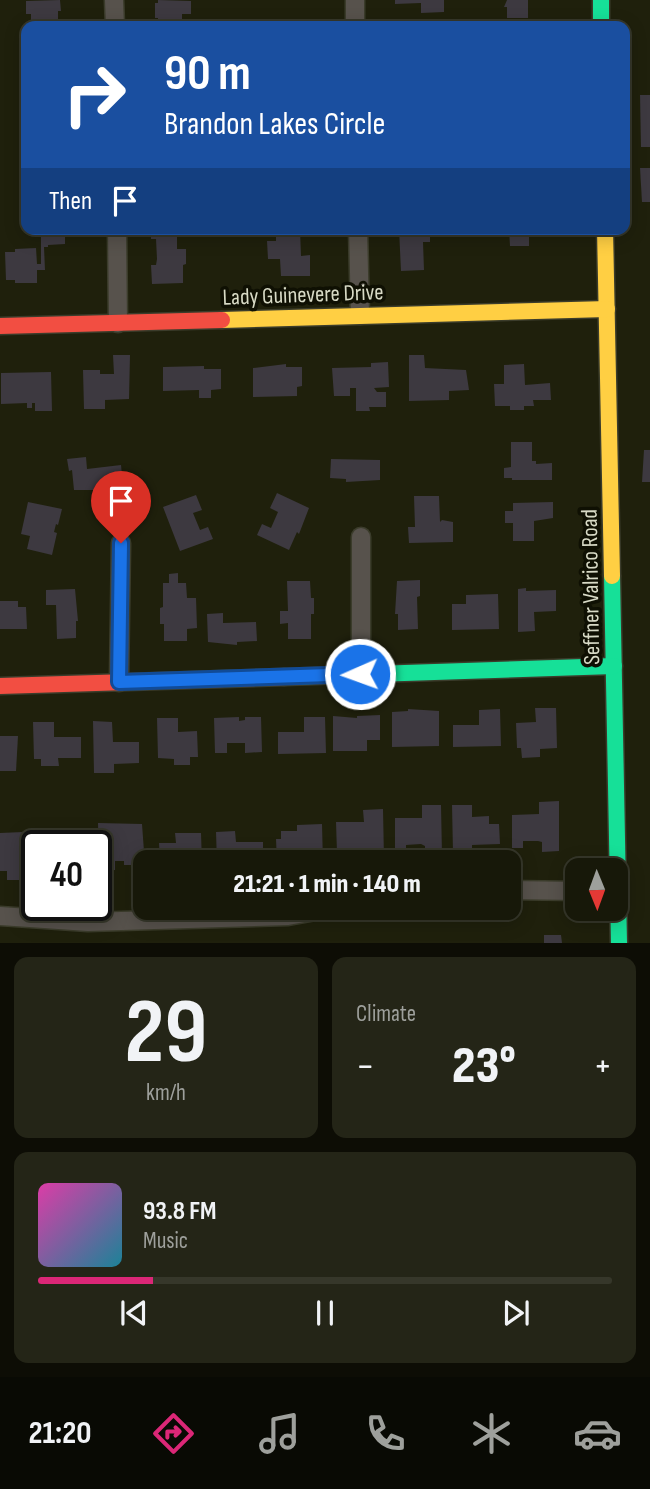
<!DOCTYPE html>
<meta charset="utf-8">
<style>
:root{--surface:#171809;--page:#242517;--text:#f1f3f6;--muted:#9ea09c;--line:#36372a;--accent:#db2777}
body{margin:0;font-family:"Sofia Sans Condensed",sans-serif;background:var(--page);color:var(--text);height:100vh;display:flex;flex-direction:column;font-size:26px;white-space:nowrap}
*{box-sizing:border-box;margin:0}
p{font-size:23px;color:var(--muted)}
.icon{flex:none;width:38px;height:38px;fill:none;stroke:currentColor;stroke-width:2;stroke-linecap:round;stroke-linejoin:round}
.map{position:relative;height:943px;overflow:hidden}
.drawer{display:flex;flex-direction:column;gap:14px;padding:14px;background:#0d0d05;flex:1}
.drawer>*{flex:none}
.top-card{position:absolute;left:21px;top:21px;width:609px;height:214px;border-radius:14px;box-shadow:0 4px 18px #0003,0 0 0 2px var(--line);background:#1a4fa0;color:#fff;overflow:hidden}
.needle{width:46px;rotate:179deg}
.fabs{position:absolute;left:565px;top:858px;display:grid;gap:14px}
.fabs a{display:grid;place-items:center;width:63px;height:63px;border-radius:14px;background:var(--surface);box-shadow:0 4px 18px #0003,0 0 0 2px var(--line);font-size:35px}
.speed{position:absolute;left:21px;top:830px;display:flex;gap:14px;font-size:35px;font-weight:700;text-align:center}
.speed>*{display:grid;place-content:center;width:91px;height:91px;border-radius:50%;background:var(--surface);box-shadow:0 4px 18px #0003,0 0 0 2px var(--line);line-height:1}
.speed .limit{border:4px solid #111;border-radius:10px;background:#fff;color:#111}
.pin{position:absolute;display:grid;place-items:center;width:60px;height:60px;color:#fff;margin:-72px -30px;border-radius:50% 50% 50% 0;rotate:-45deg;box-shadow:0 0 7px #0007}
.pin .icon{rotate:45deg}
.me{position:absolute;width:77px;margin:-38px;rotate:268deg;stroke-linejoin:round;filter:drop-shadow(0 0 5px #0008)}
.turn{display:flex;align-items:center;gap:24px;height:147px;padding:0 28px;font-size:32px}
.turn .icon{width:91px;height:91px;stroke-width:2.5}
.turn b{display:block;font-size:49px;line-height:60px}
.then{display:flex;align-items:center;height:66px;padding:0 28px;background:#0003;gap:14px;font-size:26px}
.big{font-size:52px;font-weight:800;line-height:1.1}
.drawer .widget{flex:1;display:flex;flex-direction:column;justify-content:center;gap:10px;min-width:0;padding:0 24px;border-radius:14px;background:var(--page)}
.drawer .dial{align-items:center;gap:0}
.dial b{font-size:91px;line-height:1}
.song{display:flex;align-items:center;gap:21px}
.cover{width:84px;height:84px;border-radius:10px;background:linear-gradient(135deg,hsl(320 70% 55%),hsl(190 70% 35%))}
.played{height:7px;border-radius:4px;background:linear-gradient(90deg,var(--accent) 20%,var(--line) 20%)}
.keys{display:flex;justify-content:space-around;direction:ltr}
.heat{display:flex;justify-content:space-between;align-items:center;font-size:38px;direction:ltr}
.drawer .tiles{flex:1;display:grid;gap:14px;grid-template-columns:1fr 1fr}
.widget:last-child{grid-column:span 2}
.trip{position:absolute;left:133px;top:850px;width:388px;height:70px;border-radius:14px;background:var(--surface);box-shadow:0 4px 18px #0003,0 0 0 2px var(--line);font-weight:800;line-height:70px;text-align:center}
.tab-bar{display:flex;height:112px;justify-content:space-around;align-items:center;background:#090a04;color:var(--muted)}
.tab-bar .icon{width:49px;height:49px}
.tab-bar .current{color:var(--accent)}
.tab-bar b{font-size:32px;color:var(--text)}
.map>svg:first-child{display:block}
.building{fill:#3d3940}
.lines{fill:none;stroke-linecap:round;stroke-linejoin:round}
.street-casing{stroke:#3b3c2b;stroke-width:21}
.fast-casing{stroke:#3b3c2b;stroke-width:19}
.slow-casing{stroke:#3b3c2b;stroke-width:19}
.jam-casing{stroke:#3b3c2b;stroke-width:19}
.street{stroke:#57524c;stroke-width:18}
.fast{stroke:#16e098;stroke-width:16}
.slow{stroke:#ffcf43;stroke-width:16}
.jam{stroke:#f24e42;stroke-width:16}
.route-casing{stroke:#114b97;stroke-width:18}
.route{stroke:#1a73e8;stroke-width:12}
.labels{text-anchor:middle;stroke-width:7;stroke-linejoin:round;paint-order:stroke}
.street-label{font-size:23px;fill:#d8dac6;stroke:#0f1003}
</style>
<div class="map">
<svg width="650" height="943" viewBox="0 0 650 943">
<rect width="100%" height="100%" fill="#1f200c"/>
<g class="building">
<path d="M60,0L61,11H58V22H55V26H34V22H31V14H26V1Z"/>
<path d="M158,0L191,1V14H182V26H158V18H155V3H158Z"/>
<path d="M395,0H444V12L421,13V3L395,4Z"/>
<path d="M507,0H528V18H507V7H504Z"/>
<path d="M640,95H650V147H641Z"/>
<path d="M640,168H650V202H642Z"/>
<path d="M41,229H65V244L48,245V247H44L45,270H37V283H15V280H6L5,252H15V249L36,248L37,264H41Z"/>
<path d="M151,229H177V249H186V264L183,265V283L152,284L151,265H156L157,259L156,239H151Z"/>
<path d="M280,229H300L301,256L310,255V276H281L280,259H268L267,241H276V231Z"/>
<path d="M399,229H430V242H423L424,270L401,271Z"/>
<path d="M509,229H529V246H510Z"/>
<path d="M113,355H130L129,399L105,400V409H84L83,370H100V374H114Z"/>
<path d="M409,355H424L425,368L466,370L469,390L449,391V400L409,401Z"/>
<path d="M388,362L389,387L374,388L377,392H386V407H369L370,411H356V388H350V396H334L332,368L371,367V363Z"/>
<path d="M286,364V367H302V386L297,387V396L253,397V368Z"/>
<path d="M524,364L525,385L550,383L551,400H533L534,406H524V410H510V406H495L494,384H504V365Z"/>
<path d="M204,366V369H221V389L211,390V398H199V390L163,391V367Z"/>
<path d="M51,372L52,411H35V403H32V408H27V403L1,404V373Z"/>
<path d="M511,442H532V461H536V464L552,463V480H512V478H504V468L511,467Z"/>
<path d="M644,450H650V482H642Z"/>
<path d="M86,457L87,469L121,465L123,485L107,486V490H74L72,470L69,471L67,459Z"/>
<path d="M331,459L380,460V480L346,482V479L330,478Z"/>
<path d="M277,493L309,508L299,534L297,532L289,550L257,535L262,524L271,528L278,512L270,508Z"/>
<path d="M196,495L202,510L193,513L200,530L208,527L213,539L180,551L163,507Z"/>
<path d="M414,496H439L440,522L442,520L453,522V542L409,543L408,527H415Z"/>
<path d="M28,502L62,509L58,525L56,524L54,532L57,533L52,555L27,549L30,536L21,534Z"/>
<path d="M553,502V518L534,521V541H513V523H505V511H513V503Z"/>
<path d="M178,573V583H186L187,598H196L197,628L187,629V641H164V624H160V608L163,607V583H169V574Z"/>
<path d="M420,580V596L417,597L418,629L398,630V614H395L397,581Z"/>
<path d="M287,581H310L311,598H314V614H311V639H288V623L280,624V611H288Z"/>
<path d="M526,588V591L556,590V611L534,612L535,631L518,632V589Z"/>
<path d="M75,589L78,621H76V638L57,639L56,605H46V590Z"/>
<path d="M498,594L499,629L452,630V604H466V595Z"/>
<path d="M0,601H18V607H26L27,629H0Z"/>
<path d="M223,613V623L256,622L257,641L237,642V645L208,642L207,614Z"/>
<path d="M535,708H556L557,748L540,749V757L522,758L521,748H517L516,723L536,722Z"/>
<path d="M408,709L439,711V746L392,747V712L408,711Z"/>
<path d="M500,709L501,746L453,747V725H479V710Z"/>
<path d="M380,715V740H367V751H333V716L357,718V716Z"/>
<path d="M239,717V721L245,720V717H261L262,752L245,753V743H227V753H215L214,718Z"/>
<path d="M304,717H325L326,753L278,754V732H304Z"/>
<path d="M157,718H178V732L197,731L198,757H190V765H174V759L158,758Z"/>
<path d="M93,721L112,722L113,742H139V763L114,764V773H94Z"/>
<path d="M33,722H54V737H81V758H58L59,766H41V759H34Z"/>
<path d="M0,736H18L16,771H0Z"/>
<path d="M559,801V851L542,852V842L538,841H523V848H512V815L539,814V802Z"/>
<path d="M422,805H441L442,855H425V846L421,844L406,845V852H395V818H422Z"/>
<path d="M452,805H472V817L489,816V824H499L500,844L472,845V853H453Z"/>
<path d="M383,809L384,859H367L366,851L361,850H348L345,857H339V853H337L336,822H364L363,810Z"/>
<path d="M98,823L142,824L145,865H124V861H115V870L99,871Z"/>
<path d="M322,824L323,863H277L276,839H281V831H297V825Z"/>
<path d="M235,831L236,842H263V863H217L216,832Z"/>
<path d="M23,832L24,880H7V871H0V833Z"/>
<path d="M175,833H201L202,863H160L159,843H176Z"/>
<rect x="69" y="834" width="19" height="11"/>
<path d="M544,935H561L562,943H544Z"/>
</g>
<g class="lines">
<g class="street-casing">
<g id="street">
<path d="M114,0L115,26"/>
<path d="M355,0V26"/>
<path d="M117,229L118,323"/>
<path d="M358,229L360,315"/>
<path d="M361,674V537"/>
<path d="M119,682L121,543"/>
<path d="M509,890L578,891"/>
<path d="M0,916L88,922L288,916L332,908"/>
</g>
</g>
<g class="fast-casing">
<g id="fast">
<path d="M601,0V26"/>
<path d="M612,576L619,943"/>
<path d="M284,677L614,666"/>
</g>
</g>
<g class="slow-casing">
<g id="slow">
<path d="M605,229L612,576"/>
<path d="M222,320L607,309"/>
</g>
</g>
<g class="jam-casing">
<g id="jam">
<path d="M0,326L222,320"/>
<path d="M0,686L284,677"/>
</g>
</g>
<use href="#street" class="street"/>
<use href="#fast" class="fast"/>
<use href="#slow" class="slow"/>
<use href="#jam" class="jam"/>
</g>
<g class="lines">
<g class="route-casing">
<path id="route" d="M121,543L119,682L360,674"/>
</g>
<use href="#route" class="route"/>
</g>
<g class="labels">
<g class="street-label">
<text transform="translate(303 294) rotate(-2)" y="8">Lady Guinevere Drive</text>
<text transform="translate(590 587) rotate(-91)" y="8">Seffner Valrico Road</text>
</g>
</g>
</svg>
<div class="fabs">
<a><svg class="needle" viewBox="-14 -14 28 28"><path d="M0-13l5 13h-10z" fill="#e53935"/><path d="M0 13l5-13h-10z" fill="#9ea09c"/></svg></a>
</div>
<div class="speed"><div class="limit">40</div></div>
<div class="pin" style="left:121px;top:543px;background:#d93025"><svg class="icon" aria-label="arrive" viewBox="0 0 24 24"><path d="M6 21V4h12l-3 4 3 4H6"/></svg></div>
<svg class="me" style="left:360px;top:674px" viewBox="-20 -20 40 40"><circle r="17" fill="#1a73e8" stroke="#fff" stroke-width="3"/><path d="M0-11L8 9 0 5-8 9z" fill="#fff"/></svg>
<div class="trip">21:21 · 1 min · 140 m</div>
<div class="top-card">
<div class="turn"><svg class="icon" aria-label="right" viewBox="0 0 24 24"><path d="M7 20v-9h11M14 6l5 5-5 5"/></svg><div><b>90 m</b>Brandon Lakes Circle</div></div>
<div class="then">Then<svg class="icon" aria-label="arrive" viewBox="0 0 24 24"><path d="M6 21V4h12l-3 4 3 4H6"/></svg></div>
</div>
</div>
<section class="drawer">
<div class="tiles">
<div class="widget dial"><b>29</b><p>km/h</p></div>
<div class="widget"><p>Climate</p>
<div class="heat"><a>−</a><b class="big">23°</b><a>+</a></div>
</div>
<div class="widget">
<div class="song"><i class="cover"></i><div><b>93.8 FM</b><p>Music</p></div></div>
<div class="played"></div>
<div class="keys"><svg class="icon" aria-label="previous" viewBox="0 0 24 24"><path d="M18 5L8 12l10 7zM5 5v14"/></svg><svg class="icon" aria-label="pause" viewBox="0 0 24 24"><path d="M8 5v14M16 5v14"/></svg><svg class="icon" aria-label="next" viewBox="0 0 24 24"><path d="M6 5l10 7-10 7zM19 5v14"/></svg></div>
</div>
</div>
</section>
<nav class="tab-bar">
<b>21:20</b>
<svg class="icon current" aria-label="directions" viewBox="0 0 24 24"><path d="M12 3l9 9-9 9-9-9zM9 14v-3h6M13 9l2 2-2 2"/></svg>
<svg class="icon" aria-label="music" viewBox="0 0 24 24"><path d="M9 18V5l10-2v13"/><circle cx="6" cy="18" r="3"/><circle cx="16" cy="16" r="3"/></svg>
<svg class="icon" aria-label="phone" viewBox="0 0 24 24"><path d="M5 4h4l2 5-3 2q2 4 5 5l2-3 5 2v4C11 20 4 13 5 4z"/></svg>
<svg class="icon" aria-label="climate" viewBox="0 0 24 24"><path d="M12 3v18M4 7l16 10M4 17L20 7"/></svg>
<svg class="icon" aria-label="car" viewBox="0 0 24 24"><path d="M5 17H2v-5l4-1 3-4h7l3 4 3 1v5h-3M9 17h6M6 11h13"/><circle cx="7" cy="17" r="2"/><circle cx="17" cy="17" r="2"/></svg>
</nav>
